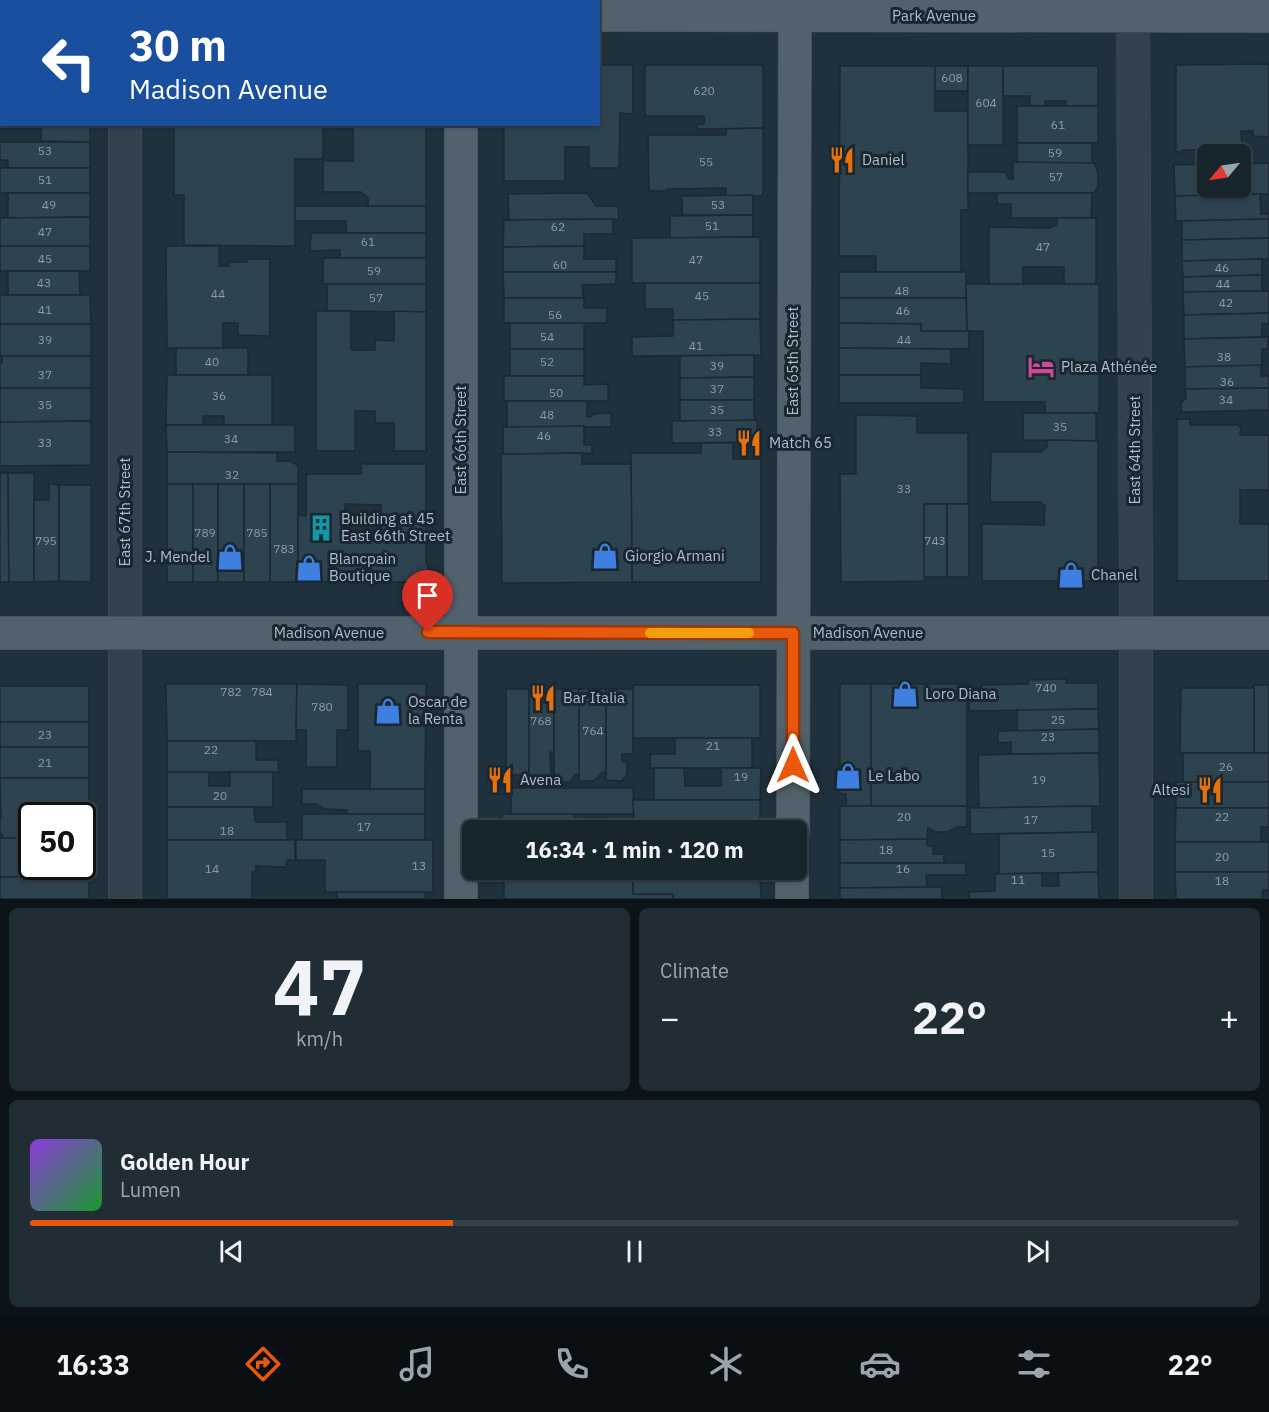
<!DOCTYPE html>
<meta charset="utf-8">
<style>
:root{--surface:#17252d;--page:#202d35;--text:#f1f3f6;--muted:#9ea5aa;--line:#364249;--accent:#ea580c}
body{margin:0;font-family:"IBM Plex Sans",sans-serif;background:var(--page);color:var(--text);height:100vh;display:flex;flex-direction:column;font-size:22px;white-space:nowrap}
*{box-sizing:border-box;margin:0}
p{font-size:20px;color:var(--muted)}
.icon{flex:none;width:33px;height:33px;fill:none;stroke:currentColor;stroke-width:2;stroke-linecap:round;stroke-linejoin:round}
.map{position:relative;height:899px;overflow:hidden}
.sheet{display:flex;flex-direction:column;gap:9px;padding:9px;background:#0d1419;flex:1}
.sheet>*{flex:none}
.hud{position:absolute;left:0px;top:0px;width:600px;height:126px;box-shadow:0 2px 4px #0004,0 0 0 2px var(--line);background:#1a4fa0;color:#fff;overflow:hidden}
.needle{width:39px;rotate:241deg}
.buttons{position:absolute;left:1197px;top:144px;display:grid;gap:12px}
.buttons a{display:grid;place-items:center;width:54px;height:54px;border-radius:9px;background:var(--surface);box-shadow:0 2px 4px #0004,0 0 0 2px var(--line);font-size:30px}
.speed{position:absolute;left:18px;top:802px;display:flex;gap:12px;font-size:30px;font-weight:700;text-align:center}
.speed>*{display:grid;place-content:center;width:78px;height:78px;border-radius:50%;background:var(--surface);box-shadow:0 2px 4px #0004,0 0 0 2px var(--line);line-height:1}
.speed .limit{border:3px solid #111;border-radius:9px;background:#fff;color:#111}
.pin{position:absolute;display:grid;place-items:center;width:51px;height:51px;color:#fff;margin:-62px -26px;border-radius:50% 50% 50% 0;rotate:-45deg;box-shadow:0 0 6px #0007}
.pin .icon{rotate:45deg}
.me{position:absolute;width:66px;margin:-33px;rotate:0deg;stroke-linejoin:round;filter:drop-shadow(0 0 4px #0008)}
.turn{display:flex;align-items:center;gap:21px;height:126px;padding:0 30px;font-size:27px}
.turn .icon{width:78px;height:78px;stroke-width:2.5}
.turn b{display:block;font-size:42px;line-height:51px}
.big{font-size:45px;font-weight:700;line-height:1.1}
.sheet .tile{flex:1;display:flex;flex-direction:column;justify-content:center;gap:9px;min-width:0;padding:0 21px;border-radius:9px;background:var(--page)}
.sheet .dial{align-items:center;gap:0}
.dial b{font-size:78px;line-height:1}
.song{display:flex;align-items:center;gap:18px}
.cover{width:72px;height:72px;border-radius:9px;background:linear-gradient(135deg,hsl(270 70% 55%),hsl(130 70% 35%))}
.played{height:6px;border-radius:3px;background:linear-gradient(90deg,var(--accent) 35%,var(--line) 35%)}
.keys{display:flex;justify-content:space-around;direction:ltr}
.heat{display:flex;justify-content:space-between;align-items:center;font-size:33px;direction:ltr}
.sheet .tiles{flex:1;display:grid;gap:9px;grid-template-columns:1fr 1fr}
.tile:last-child{grid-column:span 2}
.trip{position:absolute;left:462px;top:820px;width:345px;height:60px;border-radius:9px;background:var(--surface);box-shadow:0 2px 4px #0004,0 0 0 2px var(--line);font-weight:700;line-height:60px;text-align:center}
.dock{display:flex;height:96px;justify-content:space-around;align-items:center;background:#090f12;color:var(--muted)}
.dock .icon{width:42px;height:42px}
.dock .selected{color:var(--accent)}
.dock b{font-size:27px;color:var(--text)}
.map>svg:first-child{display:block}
.building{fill:#2e4350;stroke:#1b2933;stroke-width:1.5;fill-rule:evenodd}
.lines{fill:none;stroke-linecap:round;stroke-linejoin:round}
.minor-casing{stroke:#404e58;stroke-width:34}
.major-casing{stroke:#404e58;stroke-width:34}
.minor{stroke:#33424c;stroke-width:33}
.major{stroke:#51626c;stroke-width:33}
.route-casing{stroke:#983908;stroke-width:15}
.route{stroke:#ea580c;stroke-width:10}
.slow{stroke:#f59e0b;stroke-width:10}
.labels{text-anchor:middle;stroke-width:6;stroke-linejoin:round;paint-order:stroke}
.number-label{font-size:12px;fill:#8d9da9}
.street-label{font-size:15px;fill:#aebdc8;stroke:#192731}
.poi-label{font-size:15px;fill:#aebdc8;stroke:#192731;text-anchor:start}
</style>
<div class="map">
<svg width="1269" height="899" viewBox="0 0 1269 899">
<rect width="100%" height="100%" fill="#1f313c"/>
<g class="building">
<path d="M1269,64V137L1253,136V131H1241L1242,150H1182V152H1176V65Z"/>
<path d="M0,65H2V124H90V142L41,141V128H0Z"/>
<path d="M598,65H633V114L620,113L619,168H589V147H565V181H504V124H598Z"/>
<path d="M645,65H763V128L697,129V125L704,124V116H645Z"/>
<path d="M840,66H935V111H968V210H961V272H876V256H839Z"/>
<rect x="935" y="66" width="33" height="25"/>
<rect x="968" y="66" width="35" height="79"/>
<path d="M1003,66H1098V106H1066V101H1045V106H1030V96H1003Z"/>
<rect x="1017" y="106" width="81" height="37"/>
<path d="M174,124H323V159H295V246L184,245V195H174Z"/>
<path d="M336,124H426V206H368V198L361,192H323V161H353V129H336Z"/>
<path d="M763,128V192L762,196H726V188L667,189V191H649L648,135H726V129Z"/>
<path d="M0,142H90V168H8V160H0Z"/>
<rect x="1017" y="143" width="75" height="20"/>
<path d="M1013,162L1094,163L1098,172V186L1094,193H968V172H1005L1009,179H1013Z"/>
<path d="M1269,163V194L1175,196L1174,165L1208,164V188H1240V164Z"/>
<rect x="0" y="168" width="90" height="25"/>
<path d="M8,193H90V217L8,218Z"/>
<path d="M587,193L596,206H618L619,219L509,220L508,194Z"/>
<path d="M997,193H1092L1091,218H1011V204H997Z"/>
<path d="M1260,194L1261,214H1269V219L1176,221L1175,196Z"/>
<path d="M753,195V215H682V196Z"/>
<path d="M295,206H426V233H346V221H295Z"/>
<path d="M753,215V237L670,238V216Z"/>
<path d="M90,217V246H0V218Z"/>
<path d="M1057,218H1096V284H1064V267H1023V284H989V227L1050,228L1057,224Z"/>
<path d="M613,219V234H584V246L503,247L504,220Z"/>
<path d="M1269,219V238L1182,240V221Z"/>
<path d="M311,233H426V258H340V250L310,251Z"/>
<path d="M760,237V283H632V238Z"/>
<path d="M1269,238V259L1182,261V240Z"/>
<rect x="0" y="246" width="90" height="25"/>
<path d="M166,246H219V266H229V262H247V259H270V336L238,335V323H223V348H167Z"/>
<path d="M584,246V259H616V272H503V247Z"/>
<rect x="323" y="258" width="103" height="26"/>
<path d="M1262,259V275L1183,277L1182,261Z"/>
<path d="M8,271H79L80,295H8Z"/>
<path d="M503,272H616V284L582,285L583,298H504Z"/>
<rect x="839" y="272" width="127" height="26"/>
<path d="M1262,275V291L1183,292V277Z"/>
<path d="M645,283H760V319L673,320V309H645Z"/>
<path d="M327,284H426V312L327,311Z"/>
<path d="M966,284H1099V413H1045V402H983V331H967Z"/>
<path d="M1262,291H1269V313L1184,315L1183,292Z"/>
<path d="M0,295H90L91,324H0Z"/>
<path d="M504,298H584V308H607V323H504Z"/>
<path d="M839,298H966L967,331H921V324L839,323Z"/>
<path d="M316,311H351V350H375V340L394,341V311L426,312V451H394V423H375V411H355V451H316Z"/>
<path d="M1269,313V324H1262V337L1184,339V315Z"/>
<path d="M760,319L761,355L632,356V337L673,336V320Z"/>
<path d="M510,323H586V326H584V349H510Z"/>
<path d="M839,323L921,324V331H969V349L839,348Z"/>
<rect x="0" y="324" width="91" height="32"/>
<path d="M1268,337V349H1262V366L1185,367L1184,339Z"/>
<rect x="176" y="348" width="72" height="27"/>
<path d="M839,348L951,349V364L921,363V375H839Z"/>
<rect x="510" y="349" width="74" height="27"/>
<path d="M754,355V377L680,378V356Z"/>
<path d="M2,356H91V388H0V363H2Z"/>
<path d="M1261,365V376H1269V388L1185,389V367Z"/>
<path d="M167,375H272V425H224V416H203V425H166Z"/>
<path d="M839,375H921V388L964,389V403H839Z"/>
<path d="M504,376H584V385L608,384V401H504Z"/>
<path d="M754,377V400H680V378Z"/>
<path d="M0,388H91V421L0,422Z"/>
<path d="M1269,388V410L1181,412V403L1186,398L1185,389Z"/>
<rect x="680" y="400" width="74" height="21"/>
<path d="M507,401H587V417L592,416V414L611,413V427H507Z"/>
<path d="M1023,413H1096V441L1023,440Z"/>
<path d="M856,415L917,416V433H968V504H924L925,581L841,582L840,474H856Z"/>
<path d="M1177,419H1190V425H1237L1241,428L1240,435H1269V490H1240V524H1269V581H1177Z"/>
<path d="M757,420V442L672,443V421Z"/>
<path d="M91,421V465L0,466V422Z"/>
<path d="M166,425H295V452H167Z"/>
<path d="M584,426V445H592V453L503,454V427Z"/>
<path d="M1047,440L1098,441V581H982V524L1044,525L1045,506L1040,502H990L991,452H1041L1047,447Z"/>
<path d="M701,443H733V459H761V582H632L631,453H701Z"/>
<path d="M167,452L277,453V461H291L298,466V484H167Z"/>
<path d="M582,453V464H631L632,582L502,583L501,454Z"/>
<path d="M361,464H426V563L429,570V577L424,583L417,585L408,582H298V515L306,516V474H361ZM345,504L381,505V541H345Z"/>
<path d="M0,473H8L9,582H0Z"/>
<path d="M8,473H34V582H9Z"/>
<path d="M49,484L59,485V581L34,582V500H49Z"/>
<rect x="167" y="484" width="26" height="98"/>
<rect x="193" y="484" width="25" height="98"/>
<rect x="218" y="484" width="26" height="98"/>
<rect x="244" y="484" width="26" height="98"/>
<rect x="270" y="484" width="28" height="98"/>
<path d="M59,485H91V582L59,581Z"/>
<rect x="924" y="504" width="23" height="73"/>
<rect x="947" y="504" width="22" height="73"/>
<path d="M1066,679V683H1098V709L969,711V688H982V685L1028,684V680Z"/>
<path d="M166,684H297L296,741H167Z"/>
<path d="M297,684L348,685V730H337V767H306V730H296Z"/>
<path d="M358,684H426L425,789H370V751H358Z"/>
<path d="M840,684H871V806H846V794H840Z"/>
<rect x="871" y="684" width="96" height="122"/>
<rect x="633" y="685" width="127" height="53"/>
<rect x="1254" y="685" width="15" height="68"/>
<rect x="0" y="686" width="89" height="36"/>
<path d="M1181,688H1254V753H1180Z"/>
<rect x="506" y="689" width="23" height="86"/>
<path d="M529,689H554V753L550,752L551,776L543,782H529Z"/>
<path d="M554,689H579L580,774H576L570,782H554Z"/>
<path d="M579,689H606V772H603L594,781H579Z"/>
<path d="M606,689H633V754H622V762H627V774L622,781L606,780Z"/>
<path d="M1098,709L1099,729L1017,731V710Z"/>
<rect x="0" y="722" width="89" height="25"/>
<path d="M1099,729V753L1011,754V742L998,743V731Z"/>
<path d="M675,738H752V768H650V754H675Z"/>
<path d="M167,741H256V760H278L279,772H167Z"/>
<rect x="0" y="747" width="89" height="31"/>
<path d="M1099,753L1100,806L979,808L978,755Z"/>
<rect x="1183" y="753" width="86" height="29"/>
<path d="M654,768H684L685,786H721V768H761L760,800H654Z"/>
<path d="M167,772H209V786H230V772H273V807H167Z"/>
<path d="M0,778H89V838H82V816H32V838H2V834H0V817H1Z"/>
<rect x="1176" y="782" width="93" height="26"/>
<path d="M511,788H633L634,814H511Z"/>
<path d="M302,789H425V814H347V810L325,809L316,804H302Z"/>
<path d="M633,800H760V830H634Z"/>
<path d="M840,806H967V827H956L948,832H935L928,828L927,839L840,840Z"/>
<path d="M1092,806V832L970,834V808Z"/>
<path d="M167,807H254L255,822H287V840H167Z"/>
<path d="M1176,808H1269V827H1261V842H1175Z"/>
<rect x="302" y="814" width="123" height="26"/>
<path d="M502,814H574V823L583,818H608L611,822H623V831H502Z"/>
<rect x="658" y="830" width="102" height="1"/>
<path d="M1098,832V872L999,874V834Z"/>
<path d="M0,838H32V867H82V838H89V877H0Z"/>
<path d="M927,839V846H933V854H944V863H840V840Z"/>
<path d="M167,840H295V860H287L286,867L256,866V872H252V899H167Z"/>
<path d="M296,840H433V892H325V860H296Z"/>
<rect x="1175" y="842" width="94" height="30"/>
<path d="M840,863H966V875H926L927,887L840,888Z"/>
<path d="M504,870H633V894H673V899H504Z"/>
<rect x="633" y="870" width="127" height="2"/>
<path d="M633,872H715V878H725V872H760L761,899H673V894H633Z"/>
<path d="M1098,872L1099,899H969V892L995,891V874L1042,873V886H1059L1058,873Z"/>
<path d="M1175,872H1269V890H1263L1262,899H1176Z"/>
<rect x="0" y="877" width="89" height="22"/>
<path d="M942,887V899H840V888Z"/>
<rect x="337" y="892" width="88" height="7"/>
</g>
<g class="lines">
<g class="minor-casing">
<g id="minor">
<path d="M125,0V2"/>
<path d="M1133,0L1136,595V899"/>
<path d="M125,899V124"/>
</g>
</g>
<g class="major-casing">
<g id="major">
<path d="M461,0V2"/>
<path d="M0,15H2"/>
<path d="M598,15L1269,16"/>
<path d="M0,633H1269"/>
<path d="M793,831L795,0"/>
<path d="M461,899V124"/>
<path d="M792,899V870"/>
</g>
</g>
<use href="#minor" class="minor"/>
<use href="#major" class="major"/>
</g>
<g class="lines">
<g class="route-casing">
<path id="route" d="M428,632L793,633V765"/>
</g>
<use href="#route" class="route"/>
<path class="slow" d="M650,633H749"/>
</g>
<defs>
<g id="restaurant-bare" transform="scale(2.07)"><path d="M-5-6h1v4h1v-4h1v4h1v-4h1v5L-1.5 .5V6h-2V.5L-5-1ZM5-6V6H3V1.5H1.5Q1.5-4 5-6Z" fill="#e8710a" stroke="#192731" stroke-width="2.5" paint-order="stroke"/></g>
<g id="hotel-bare" transform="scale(2.07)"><path d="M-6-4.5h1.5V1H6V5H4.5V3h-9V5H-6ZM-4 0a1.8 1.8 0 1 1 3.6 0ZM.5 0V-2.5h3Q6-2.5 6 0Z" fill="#d1479c" stroke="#192731" stroke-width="2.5" paint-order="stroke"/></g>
<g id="building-bare" transform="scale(2.07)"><path d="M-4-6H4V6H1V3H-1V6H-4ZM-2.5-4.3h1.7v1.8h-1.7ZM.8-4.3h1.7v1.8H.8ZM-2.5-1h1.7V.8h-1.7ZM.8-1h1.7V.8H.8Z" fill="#0f9aa8" stroke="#192731" stroke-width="2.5" paint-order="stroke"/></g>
<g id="shop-bare" transform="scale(2.07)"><path d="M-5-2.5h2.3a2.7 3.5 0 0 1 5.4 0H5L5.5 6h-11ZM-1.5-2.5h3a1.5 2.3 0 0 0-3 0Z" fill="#3f7fe0" stroke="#192731" stroke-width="2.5" paint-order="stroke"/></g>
</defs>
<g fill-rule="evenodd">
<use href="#restaurant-bare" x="842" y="160"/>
<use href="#hotel-bare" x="1041" y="367"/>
<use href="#restaurant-bare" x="749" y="443"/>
<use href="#building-bare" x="321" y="528"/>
<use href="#shop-bare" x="605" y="556"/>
<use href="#shop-bare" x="230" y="557"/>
<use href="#shop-bare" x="309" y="568"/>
<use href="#shop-bare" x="1071" y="575"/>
<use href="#shop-bare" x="905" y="694"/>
<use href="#restaurant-bare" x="543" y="698"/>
<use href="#shop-bare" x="388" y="711"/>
<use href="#shop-bare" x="848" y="776"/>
<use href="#restaurant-bare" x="500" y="780"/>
<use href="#restaurant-bare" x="1210" y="790"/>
</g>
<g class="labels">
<g class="number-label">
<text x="952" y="82">608</text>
<text x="704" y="95">620</text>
<text x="986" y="107">604</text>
<text x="1058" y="129">61</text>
<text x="45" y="155">53</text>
<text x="1055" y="157">59</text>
<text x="706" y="166">55</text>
<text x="1056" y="181">57</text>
<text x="45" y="184">51</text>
<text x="49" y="209">49</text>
<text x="718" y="209">53</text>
<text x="712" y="230">51</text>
<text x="558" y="231">62</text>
<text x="45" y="236">47</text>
<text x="368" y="246">61</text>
<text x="1043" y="251">47</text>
<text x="45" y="263">45</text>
<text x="696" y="264">47</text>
<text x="560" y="269">60</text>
<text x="1222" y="272">46</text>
<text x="374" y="275">59</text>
<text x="44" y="287">43</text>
<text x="1223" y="288">44</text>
<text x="902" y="295">48</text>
<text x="218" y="298">44</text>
<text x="702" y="300">45</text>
<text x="376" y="302">57</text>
<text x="1226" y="307">42</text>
<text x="45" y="314">41</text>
<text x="903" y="315">46</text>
<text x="555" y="319">56</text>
<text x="547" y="341">54</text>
<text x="45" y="344">39</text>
<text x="904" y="344">44</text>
<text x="696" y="350">41</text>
<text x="1224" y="361">38</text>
<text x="212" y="366">40</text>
<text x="547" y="366">52</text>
<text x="717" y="370">39</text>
<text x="45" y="379">37</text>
<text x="1227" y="386">36</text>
<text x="717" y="393">37</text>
<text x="556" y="397">50</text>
<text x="219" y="400">36</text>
<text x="1226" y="404">34</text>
<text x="45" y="409">35</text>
<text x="717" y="414">35</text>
<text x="547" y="419">48</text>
<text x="1060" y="431">35</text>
<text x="715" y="436">33</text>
<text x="544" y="440">46</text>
<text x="231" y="443">34</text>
<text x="45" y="447">33</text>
<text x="232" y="479">32</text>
<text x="904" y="493">33</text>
<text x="205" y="537">789</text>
<text x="257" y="537">785</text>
<text x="46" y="545">795</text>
<text x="935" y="545">743</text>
<text x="284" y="553">783</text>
<text x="1046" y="692">740</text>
<text x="231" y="696">782</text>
<text x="262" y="696">784</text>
<text x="322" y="711">780</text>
<text x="1058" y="724">25</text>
<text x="541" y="725">768</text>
<text x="593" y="735">764</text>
<text x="45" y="739">23</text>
<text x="1048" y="741">23</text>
<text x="713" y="750">21</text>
<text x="211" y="754">22</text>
<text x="45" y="767">21</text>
<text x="1226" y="771">26</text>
<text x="741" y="781">19</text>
<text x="1039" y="784">19</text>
<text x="220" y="800">20</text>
<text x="904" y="821">20</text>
<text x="1222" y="821">22</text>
<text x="1031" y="824">17</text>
<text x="364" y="831">17</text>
<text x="227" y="835">18</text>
<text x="886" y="854">18</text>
<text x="1048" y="857">15</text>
<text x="1222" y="861">20</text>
<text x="419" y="870">13</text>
<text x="212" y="873">14</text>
<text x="903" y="873">16</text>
<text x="1018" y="884">11</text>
<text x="1222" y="885">18</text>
</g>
<g class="street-label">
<text x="934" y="21">Park Avenue</text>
<text transform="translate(793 361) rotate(-90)" y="5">East 65th Street</text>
<text transform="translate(461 440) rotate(-90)" y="5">East 66th Street</text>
<text transform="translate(1135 450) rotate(-90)" y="5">East 64th Street</text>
<text transform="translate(125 512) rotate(-90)" y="5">East 67th Street</text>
<text x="329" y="638">Madison Avenue</text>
<text x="868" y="638">Madison Avenue</text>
</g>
<g class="poi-label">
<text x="862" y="165">Daniel</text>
<text x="1061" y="372">Plaza Athénée</text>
<text x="769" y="448">Match 65</text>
<text x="341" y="524">Building at 45<tspan x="341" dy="17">East 66th Street</tspan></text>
<text x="625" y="561">Giorgio Armani</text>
<text x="210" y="562" text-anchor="end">J. Mendel</text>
<text x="329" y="564">Blancpain<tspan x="329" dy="17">Boutique</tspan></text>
<text x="1091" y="580">Chanel</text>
<text x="925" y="699">Loro Diana</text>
<text x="563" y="703">Bar Italia</text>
<text x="408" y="707">Oscar de<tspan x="408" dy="17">la Renta</tspan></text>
<text x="868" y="781">Le Labo</text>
<text x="520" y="785">Avena</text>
<text x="1190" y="795" text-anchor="end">Altesi</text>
</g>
</g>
</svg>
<div class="buttons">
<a><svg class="needle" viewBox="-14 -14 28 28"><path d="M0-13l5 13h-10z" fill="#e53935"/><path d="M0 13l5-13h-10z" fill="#9ea5aa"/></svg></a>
</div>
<div class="speed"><div class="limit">50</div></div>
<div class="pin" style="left:428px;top:632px;background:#d93025"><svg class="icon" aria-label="arrive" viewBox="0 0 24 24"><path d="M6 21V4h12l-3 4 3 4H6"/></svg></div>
<svg class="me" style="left:793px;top:765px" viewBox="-20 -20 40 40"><path d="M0-17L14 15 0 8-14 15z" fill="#ea580c" stroke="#fff" stroke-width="4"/></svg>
<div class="trip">16:34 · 1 min · 120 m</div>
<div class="hud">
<div class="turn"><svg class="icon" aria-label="left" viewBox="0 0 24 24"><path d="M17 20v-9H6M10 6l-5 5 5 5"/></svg><div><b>30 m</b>Madison Avenue</div></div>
</div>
</div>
<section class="sheet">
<div class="tiles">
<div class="tile dial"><b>47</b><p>km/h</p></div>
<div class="tile"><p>Climate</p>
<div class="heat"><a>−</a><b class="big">22°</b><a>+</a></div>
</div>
<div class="tile">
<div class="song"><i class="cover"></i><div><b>Golden Hour</b><p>Lumen</p></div></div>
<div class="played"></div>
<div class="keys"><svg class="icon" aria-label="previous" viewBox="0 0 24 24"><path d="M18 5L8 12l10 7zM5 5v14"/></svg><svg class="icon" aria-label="pause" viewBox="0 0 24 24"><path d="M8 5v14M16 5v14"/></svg><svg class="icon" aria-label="next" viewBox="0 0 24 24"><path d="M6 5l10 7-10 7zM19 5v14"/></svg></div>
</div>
</div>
</section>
<nav class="dock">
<b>16:33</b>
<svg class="icon selected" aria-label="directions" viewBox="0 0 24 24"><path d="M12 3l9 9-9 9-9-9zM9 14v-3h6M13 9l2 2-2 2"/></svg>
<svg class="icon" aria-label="music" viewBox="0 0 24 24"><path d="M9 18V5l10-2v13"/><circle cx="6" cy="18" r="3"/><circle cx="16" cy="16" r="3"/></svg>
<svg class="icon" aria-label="phone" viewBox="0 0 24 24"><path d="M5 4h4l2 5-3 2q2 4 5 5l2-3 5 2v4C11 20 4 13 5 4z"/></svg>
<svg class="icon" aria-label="climate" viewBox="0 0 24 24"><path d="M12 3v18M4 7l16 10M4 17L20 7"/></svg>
<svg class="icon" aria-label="car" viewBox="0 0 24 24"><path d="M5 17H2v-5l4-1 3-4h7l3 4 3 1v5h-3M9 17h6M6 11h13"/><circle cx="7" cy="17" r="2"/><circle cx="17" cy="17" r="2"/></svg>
<svg class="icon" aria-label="filters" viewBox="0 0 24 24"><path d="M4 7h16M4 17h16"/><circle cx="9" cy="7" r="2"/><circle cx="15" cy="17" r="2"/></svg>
<b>22°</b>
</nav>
